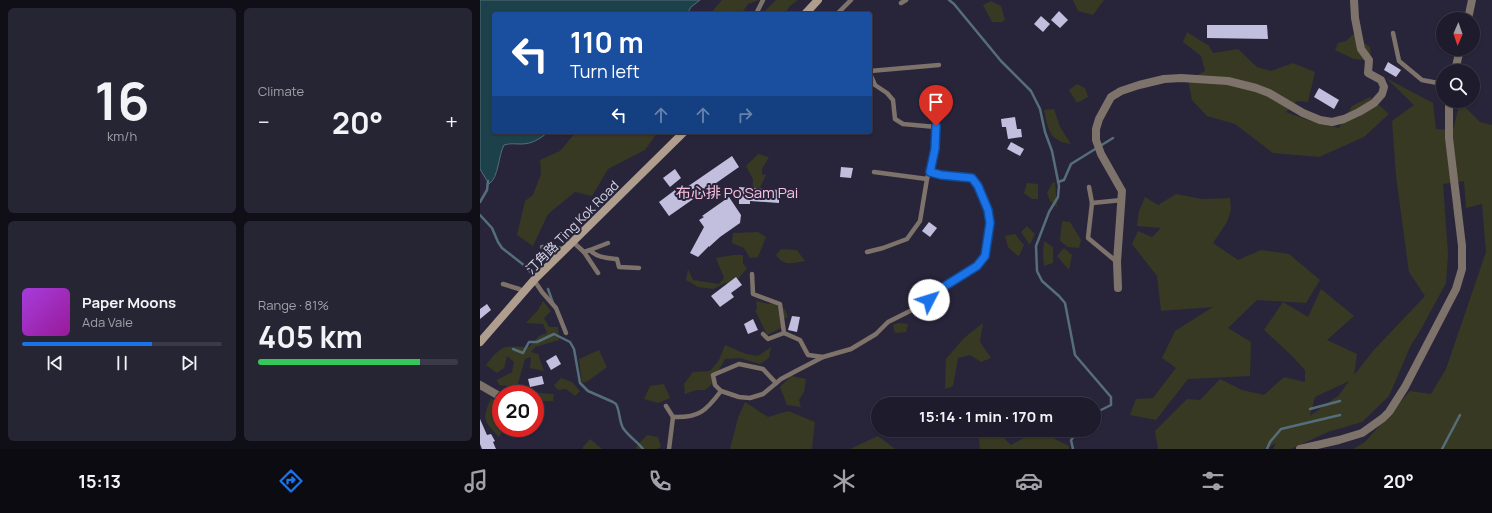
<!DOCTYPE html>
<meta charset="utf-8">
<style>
:root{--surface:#1e1c2c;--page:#262534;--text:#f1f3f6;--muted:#a1a1a9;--line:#3c3a48;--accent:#1a73e8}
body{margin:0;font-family:Manrope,"Noto Sans TC",sans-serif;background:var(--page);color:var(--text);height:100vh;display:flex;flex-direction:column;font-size:15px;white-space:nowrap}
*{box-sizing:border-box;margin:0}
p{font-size:13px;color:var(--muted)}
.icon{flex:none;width:22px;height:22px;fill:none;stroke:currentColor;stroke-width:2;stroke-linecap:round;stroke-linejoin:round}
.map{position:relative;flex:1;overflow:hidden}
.panel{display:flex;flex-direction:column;gap:8px;padding:8px;background:#100f18;width:480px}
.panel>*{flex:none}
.guide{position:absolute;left:12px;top:12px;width:380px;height:122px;border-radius:4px;box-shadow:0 1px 3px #0004,0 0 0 1px var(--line);background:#1a4fa0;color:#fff;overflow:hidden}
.needle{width:26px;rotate:182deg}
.fabs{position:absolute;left:956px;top:12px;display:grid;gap:8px}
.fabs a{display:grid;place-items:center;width:44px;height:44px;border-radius:50%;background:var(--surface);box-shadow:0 1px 3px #0004,0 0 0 1px var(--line);font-size:20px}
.speed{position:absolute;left:12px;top:385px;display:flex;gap:8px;font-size:20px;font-weight:700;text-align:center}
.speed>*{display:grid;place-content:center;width:52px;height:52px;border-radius:50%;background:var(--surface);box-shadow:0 1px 3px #0004,0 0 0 1px var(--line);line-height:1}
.speed .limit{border:6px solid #d22;background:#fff;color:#111}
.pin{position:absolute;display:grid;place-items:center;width:34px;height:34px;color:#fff;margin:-41px -17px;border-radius:50% 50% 50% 0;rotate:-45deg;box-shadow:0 0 4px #0007}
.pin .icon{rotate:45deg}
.me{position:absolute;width:44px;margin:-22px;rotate:50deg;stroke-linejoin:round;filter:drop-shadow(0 0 3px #0008)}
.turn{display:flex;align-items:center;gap:14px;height:84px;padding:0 12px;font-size:18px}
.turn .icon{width:52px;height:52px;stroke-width:2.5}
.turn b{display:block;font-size:28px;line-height:34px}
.lanes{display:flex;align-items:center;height:38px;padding:0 12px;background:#0003;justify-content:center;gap:20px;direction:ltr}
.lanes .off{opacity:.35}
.big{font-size:30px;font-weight:700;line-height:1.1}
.panel .widget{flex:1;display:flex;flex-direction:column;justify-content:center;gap:6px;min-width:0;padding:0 14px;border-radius:6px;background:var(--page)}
.panel .dial{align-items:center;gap:0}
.dial b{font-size:52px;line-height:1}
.song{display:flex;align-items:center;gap:12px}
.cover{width:48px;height:48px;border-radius:6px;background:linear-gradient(135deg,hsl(280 70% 55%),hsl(300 70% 35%))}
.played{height:4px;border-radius:2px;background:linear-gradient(90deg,var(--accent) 65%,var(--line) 65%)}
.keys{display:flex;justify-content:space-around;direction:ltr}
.heat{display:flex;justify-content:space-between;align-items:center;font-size:22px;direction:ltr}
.charge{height:6px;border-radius:3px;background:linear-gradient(90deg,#34c759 81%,var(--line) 0)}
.panel .tiles{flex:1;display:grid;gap:8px;grid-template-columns:repeat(2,1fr)}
.trip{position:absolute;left:391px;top:397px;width:230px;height:40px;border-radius:20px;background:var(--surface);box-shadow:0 1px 3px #0004,0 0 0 1px var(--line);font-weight:700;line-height:40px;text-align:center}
.dock{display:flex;height:64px;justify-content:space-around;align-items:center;background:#0c0b12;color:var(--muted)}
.dock .icon{width:28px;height:28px}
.dock .selected{color:var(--accent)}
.dock b{font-size:18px;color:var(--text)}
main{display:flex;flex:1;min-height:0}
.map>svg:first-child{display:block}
.green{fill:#373923;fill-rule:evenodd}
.water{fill:#1d414b;stroke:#556e79}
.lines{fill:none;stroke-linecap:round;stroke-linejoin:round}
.stream{stroke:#556e79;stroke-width:2.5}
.building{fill:#c2bede}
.service{stroke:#7e736a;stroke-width:4.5}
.minor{stroke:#7e736a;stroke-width:8}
.secondary{stroke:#af9d8e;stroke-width:8}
.route-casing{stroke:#114b97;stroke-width:10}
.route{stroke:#1a73e8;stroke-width:7}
.labels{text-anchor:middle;stroke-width:4;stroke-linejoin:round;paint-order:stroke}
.street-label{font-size:13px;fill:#d7d6e5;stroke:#28253b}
.quarter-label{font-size:15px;fill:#fdc0e0;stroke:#28253b}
</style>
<main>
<section class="panel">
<div class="tiles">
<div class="widget dial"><b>16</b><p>km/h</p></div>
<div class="widget"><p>Climate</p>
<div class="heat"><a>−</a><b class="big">20°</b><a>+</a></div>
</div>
<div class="widget">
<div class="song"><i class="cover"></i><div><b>Paper Moons</b><p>Ada Vale</p></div></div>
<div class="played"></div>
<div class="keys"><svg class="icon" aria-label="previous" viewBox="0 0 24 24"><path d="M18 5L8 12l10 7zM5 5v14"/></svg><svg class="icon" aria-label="pause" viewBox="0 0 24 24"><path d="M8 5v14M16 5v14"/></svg><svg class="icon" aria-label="next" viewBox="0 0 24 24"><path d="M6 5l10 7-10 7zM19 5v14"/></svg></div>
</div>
<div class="widget"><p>Range · 81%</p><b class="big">405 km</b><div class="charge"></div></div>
</div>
</section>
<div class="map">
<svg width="1012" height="449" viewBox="0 0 1012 449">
<rect width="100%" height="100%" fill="#28253b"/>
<g class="green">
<path d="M242,0H279L268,4L261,14H230Z"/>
<path d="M296,0H318L310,6L304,14H282Z"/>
<path d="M593,0H624L613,15L598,11Z"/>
<path d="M511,1L521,6L525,20L522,22H512L503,5Z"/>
<path d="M707,32L729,46L733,53L758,49L777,67L791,71L813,63L835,72L828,102L817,101L806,112L828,120L859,128L872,106L890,97L909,114L884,137L839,157L793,153L755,124L727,116L712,100L708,80L725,71L721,56L703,42Z"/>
<path d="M875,33L881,41L890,47L891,54L885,60L874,59L855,50L858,43L866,41Z"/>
<path d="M906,78L953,103L956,129L973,130L980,102L1000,122L1012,125V449H873L885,442L930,391L951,394L966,369L1006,252L1002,204L986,208L984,181L963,184L968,254L966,283L940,331L931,345L909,396L882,422L848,432L811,449H793L796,443L786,449H678L675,431L707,399L720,400L740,379L762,390L784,395L804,377L825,382V370L811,355L784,330L803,302L828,317L841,289L874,316L847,340L877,354L874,375L893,351L945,296L929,272L916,176L912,121L934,105ZM869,381L859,395L830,416L835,397Z"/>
<path d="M597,84L605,88L608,97L597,103L589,90Z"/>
<path d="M574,109L580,127L591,144C569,141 568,129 564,110Z"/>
<path d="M96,132H179L177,133L165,150L128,169L112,196L95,192L68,214L53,246L37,235L45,201L53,195L61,174L60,160L80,151Z"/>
<path d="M278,154L289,157L282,169V174L286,175L275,198V202L272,200L273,179L266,166Z"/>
<path d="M573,182L575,183L577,207L570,201L567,193Z"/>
<path d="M547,183L558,184V199H552L544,193Z"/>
<path d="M696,194L722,199L750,198L751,210L747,222L733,243L758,260L781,250L809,254L840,280L826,303L777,300L748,328L771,342L770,376L708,379L676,420L650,415L656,399L673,398L696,368L682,358L695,331L733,307L681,311L677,276L652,244L658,231L672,237L681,228L657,226L659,211L665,197L678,205Z"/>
<path d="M582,221L590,222L601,240L599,248L588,247L580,241Z"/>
<path d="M547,226L555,234L550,245L541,232Z"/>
<path d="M278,232L286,237L278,257L270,258L264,248L252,243L253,233Z"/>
<path d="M535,234L544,245L540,254L538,256L528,247L525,236Z"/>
<path d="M564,241L573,247V263L564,266L563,253Z"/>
<path d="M584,248L592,255L589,270L577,256Z"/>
<path d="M301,249L317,250L325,261C312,263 305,267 296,255Z"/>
<path d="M253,255H263V264L267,268L256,282L245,283L233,289L218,287L206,280L208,269L213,280L239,284L244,278L236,258Z"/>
<path d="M63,301L71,311L64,318L69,327H78L79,340L55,347L51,352L58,354L64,371L50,368L51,357L45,359L37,387L19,385L17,380L32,372L34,362L27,356L24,368L17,373L6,365C23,344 23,346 49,347L59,336L67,333L63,324L46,323L58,310Z"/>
<path d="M276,301L289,304L296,301L297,306L304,308L308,317L300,320L301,328L287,335L275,310L277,309Z"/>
<path d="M418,323L428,324L426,332L415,333L413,325Z"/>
<path d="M503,323L500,342L511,358L501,362L490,355L478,358L473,386L465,389L466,359L484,338Z"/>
<path d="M245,345L266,354L278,356L291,347L289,358L280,364L260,358L245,359L230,386L225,390H216L205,394L204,384L213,372L230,371L239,360Z"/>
<path d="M119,350L127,367L108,381L102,383L99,359Z"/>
<path d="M311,376L326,379L324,392L319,400L321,407L307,405L300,387Z"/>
<path d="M81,378L92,382L100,391L95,396L86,389L78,390L74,385Z"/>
<path d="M184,384L190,398L178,403L164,399L170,386Z"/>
<path d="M50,389L59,393L74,394L73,401H59L55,399V394H49Z"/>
<path d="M11,398L21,406V412L18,415L21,421V428L24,429L19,437C3,420 2,420 11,398Z"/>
<path d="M265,402L288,417L308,411L335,422L332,449H250L258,418Z"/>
<path d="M498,430H518L519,433L531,445L551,434L563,433L589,446V449H500Z"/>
<path d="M167,435L178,437L181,447L177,449H157L156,447Z"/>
<path d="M398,436L415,449H370Z"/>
<path d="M110,439L122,449H103V447Z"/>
</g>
<path class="water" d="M0,0H220L211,7L207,14H14V132H68C60,139 52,144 41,144C35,144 30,143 24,145C18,156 19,177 9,184L0,169Z"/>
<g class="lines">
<g class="stream">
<path d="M469,0L474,4L521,61L551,91L560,109L565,132L572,151L579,186L578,197L569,212L556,246L557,271L562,281L579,296L585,303L595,355L631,397V405L617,412L614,415"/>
<path d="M578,182L584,180L591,164L633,138"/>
<path d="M0,202L7,190L8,181"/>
<path d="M0,215L12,228L18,242L22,248L45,266L52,274"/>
<path d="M68,289L73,303"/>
<path d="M33,349L43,353L49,342H57L74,334L90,342L94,349L100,383L108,391L133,402L136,404C140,411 139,421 143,428C149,437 157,441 163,449"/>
<path d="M830,409L860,401"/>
<path d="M593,449L591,440L600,430"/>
<path d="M787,449L790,442L801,429L860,415"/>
<path d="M962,449L980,415"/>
</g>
</g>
<g class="building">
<path d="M579,11L588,20L580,28L571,20Z"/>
<path d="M561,16L570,24L563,32L554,24Z"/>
<path d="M727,25H787L788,39L727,38Z"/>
<path d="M908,62L921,70L916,77L904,70Z"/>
<path d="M839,88L859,100L854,109L834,97Z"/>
<path d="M535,117L537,129H541L542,137L528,139L526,127H522L521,119Z"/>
<path d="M531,142L544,149L540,156L527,149Z"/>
<path d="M252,156L259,167L189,216L179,202L195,190L197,194L207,187Z"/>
<path d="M361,167L373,168L371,178L360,177Z"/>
<path d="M195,169L201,178L190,187L183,178Z"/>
<path d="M259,187L299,190V203L270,201V204H259Z"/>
<path d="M249,197L261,215L260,223L240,237L229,247V246L218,257L210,253L224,227L219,220L224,217L222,216Z"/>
<path d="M449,222L457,228L450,237L442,231Z"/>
<path d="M256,277L262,285L251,293L254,297L240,307L231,296Z"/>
<path d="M7,304L11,310L0,319V309Z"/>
<path d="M312,316L320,317L317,332L308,330Z"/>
<path d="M273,319L278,330L268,334L264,324Z"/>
<path d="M76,355L81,364L71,370L66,361Z"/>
<path d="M62,376L64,384L50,387L48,379Z"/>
<path d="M0,419L7,435L11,434L15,441L13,442L16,449H2L0,444Z"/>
</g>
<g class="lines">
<g class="service">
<path d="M421,3L426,0"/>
<path d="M276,14L283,0"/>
<path d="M357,14L371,0"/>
<path d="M913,33L919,61L942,80L963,84"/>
<path d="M390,71L459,65"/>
<path d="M394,172L447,179"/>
<path d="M609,187L612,203L608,238L637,262"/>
<path d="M612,203L642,200"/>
<path d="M93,242L104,252L118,273"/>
<path d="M62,247L85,249"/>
<path d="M110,250L128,243"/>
<path d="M104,252L110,250C117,258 128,258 137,259L139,267L159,268"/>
<path d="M387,252L403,248L427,239L440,221L447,179L455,149L456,127L423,124L415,119L413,100L407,93L395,85L390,74"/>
<path d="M272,274L273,294L300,304L304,333"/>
<path d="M54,280L62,292L76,308L86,333"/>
<path d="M23,284L39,289L44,292"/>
<path d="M283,334L288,339L304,333L320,340L328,355L343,357"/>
<path d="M241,391L235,385L233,375L259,364L283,369L296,383"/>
<path d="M186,406L193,417L189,449"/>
<path d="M193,417C219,418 226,411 241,391L259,397L270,398L283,394L301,379L316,371L343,357L371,349L396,334L408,322L440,306L465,286L497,266L505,256L510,223L508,210L498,186L493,179L461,175L450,172"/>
</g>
<g class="minor">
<path d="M988,19L992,0"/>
<path d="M975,71L980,49"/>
<path d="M638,288L637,262L642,191L621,154L616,140V129L619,119L631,97L641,91L659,85L684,79L701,78L748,81L776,88L789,93L823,113L840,120L852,122L864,119L879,112L894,103L902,94L904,87L901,80L888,73L889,60L881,49L875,18L874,0"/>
<path d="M0,385L21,397"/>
<path d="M820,449L859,440L882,433L903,418L909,412L925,387L976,289L982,269V246L969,138V101"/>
</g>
<g class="secondary">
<path d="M325,14L338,0"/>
<path d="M0,342L54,280L204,132"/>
</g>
</g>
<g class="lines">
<g class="route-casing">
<path id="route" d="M449,300L465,286L497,266L505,256L510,223L508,210L498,186L492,178L461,175L450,172L455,149L456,126"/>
</g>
<use href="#route" class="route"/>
</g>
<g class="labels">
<g class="street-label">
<text transform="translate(92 227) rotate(-45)" y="5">汀角路 Ting Kok Road</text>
</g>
<g class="quarter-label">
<text x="257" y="198">布心排 Po Sam Pai</text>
</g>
</g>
</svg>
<div class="fabs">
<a><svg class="needle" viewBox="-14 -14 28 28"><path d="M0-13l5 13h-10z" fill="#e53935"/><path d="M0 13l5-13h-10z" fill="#a1a1a9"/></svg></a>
<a><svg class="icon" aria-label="search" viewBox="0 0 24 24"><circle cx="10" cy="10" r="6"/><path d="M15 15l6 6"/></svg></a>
</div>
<div class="speed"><div class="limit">20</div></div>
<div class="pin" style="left:456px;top:126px;background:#d93025"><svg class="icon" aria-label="arrive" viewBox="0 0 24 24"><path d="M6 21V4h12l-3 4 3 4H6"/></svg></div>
<svg class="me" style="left:449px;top:300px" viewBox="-20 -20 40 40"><circle r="19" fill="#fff"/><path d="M0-13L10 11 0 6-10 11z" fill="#1a73e8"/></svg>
<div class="trip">15:14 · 1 min · 170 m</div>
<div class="guide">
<div class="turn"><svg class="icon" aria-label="left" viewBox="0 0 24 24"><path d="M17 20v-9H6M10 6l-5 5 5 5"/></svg><div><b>110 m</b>Turn left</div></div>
<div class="lanes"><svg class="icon" aria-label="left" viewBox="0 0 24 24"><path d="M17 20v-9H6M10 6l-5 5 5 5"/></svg><svg class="icon off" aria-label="ahead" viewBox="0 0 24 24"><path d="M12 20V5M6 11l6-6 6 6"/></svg><svg class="icon off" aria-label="ahead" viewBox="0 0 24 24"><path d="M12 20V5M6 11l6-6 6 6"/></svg><svg class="icon off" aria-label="right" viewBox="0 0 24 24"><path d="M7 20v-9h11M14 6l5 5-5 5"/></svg></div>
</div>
</div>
</main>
<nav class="dock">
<b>15:13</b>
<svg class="icon selected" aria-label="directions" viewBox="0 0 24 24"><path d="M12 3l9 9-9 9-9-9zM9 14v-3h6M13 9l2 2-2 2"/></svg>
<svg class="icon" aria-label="music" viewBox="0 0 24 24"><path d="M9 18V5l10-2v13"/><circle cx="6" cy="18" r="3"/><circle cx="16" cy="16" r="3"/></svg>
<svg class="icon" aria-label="phone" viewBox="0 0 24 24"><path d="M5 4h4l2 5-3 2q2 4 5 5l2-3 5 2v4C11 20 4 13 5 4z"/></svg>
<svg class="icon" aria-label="climate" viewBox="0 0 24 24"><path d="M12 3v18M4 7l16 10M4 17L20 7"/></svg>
<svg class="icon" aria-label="car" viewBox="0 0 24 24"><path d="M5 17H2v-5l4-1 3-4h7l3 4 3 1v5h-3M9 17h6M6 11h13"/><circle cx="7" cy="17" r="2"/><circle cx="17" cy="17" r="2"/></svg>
<svg class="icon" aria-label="filters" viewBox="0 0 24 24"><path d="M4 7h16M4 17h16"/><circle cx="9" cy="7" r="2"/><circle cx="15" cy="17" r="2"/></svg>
<b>20°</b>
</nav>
